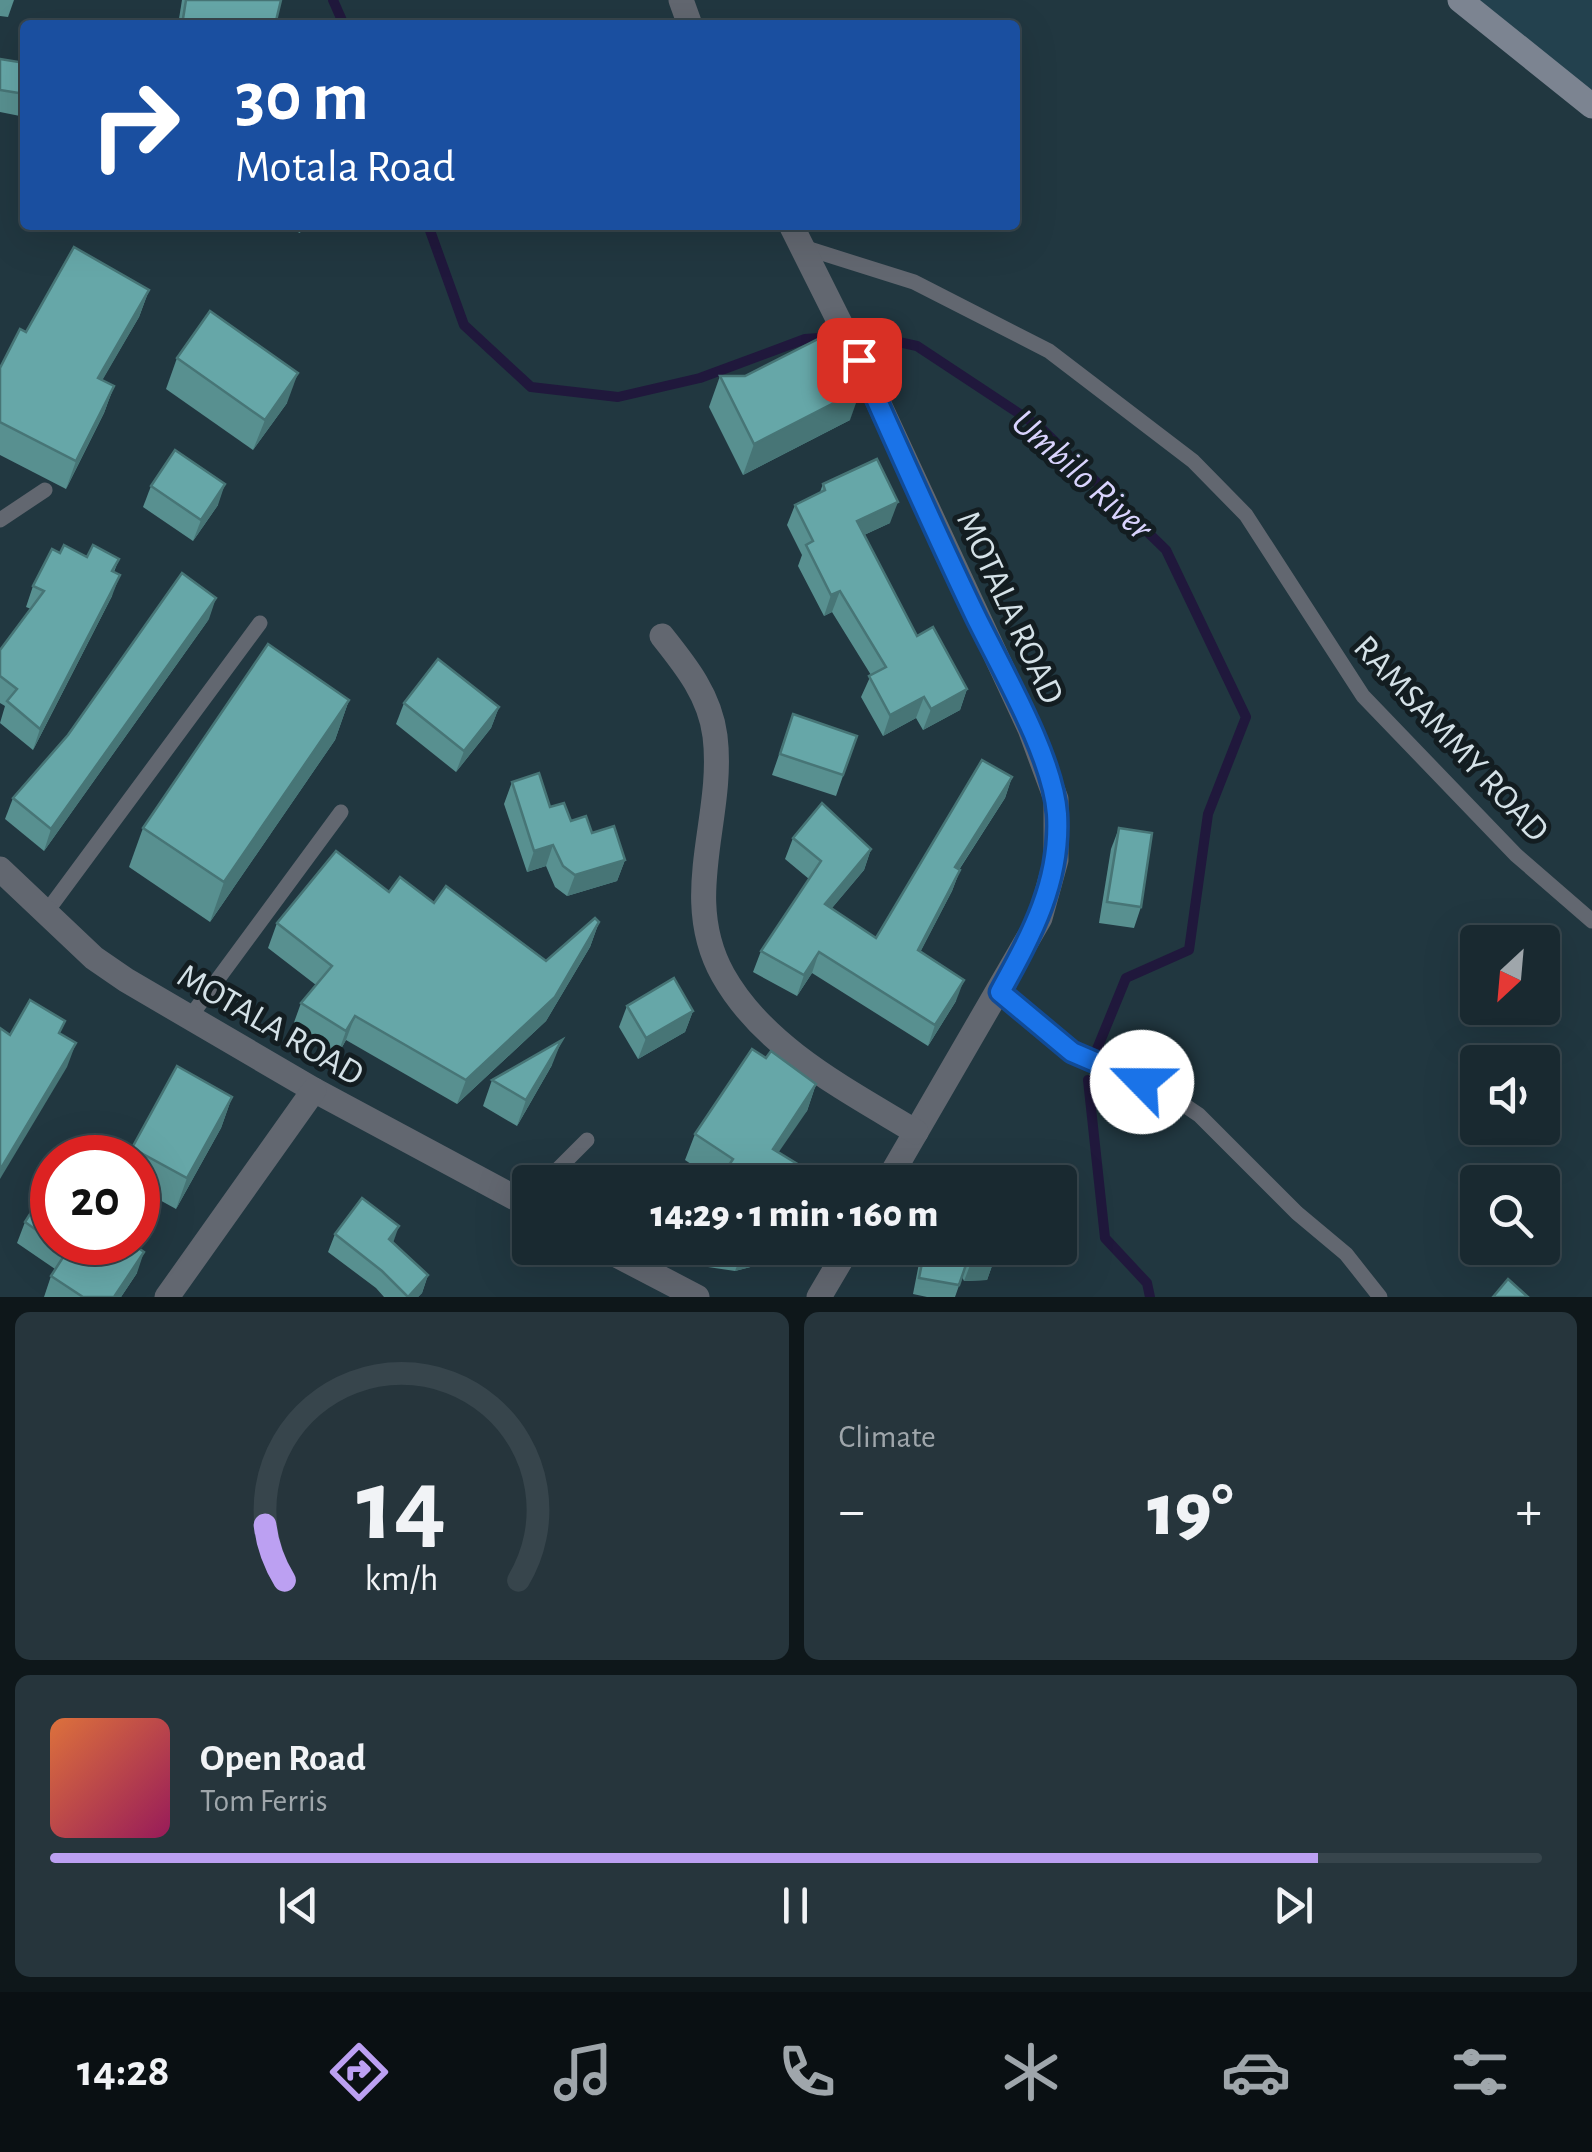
<!DOCTYPE html>
<meta charset="utf-8">
<style>
:root{--surface:#192930;--page:#26353c;--text:#f1f3f6;--muted:#9fa6ab;--line:#37454c;--accent:#bca0f2}
body{margin:0;font-family:"Alegreya Sans",sans-serif;background:var(--page);color:var(--text);height:100vh;display:flex;flex-direction:column;font-size:38px;white-space:nowrap}
*{box-sizing:border-box;margin:0}
p{font-size:32px;color:var(--muted)}
.icon{flex:none;width:55px;height:55px;fill:none;stroke:currentColor;stroke-width:2;stroke-linecap:round;stroke-linejoin:round}
.map{position:relative;height:1297px;overflow:hidden}
.panel{display:flex;flex-direction:column;gap:15px;padding:15px;background:#0e171a;flex:1}
.panel>*{flex:none}
.guide{position:absolute;left:20px;top:20px;width:1000px;height:210px;border-radius:10px;box-shadow:0 10px 40px #0002,0 0 0 2px var(--line);background:#1a4fa0;color:#fff;overflow:hidden}
.needle{width:65px;rotate:206deg}
.tools{position:absolute;left:1460px;top:925px;display:grid;gap:20px}
.tools a{display:grid;place-items:center;width:100px;height:100px;border-radius:10px;background:var(--surface);box-shadow:0 10px 40px #0002,0 0 0 2px var(--line);font-size:50px}
.speed{position:absolute;left:30px;top:1135px;display:flex;gap:20px;font-size:50px;font-weight:700;text-align:center}
.speed>*{display:grid;place-content:center;width:130px;height:130px;border-radius:50%;background:var(--surface);box-shadow:0 10px 40px #0002,0 0 0 2px var(--line);line-height:1}
.speed .limit{border:15px solid #d22;background:#fff;color:#111}
.pin{position:absolute;display:grid;place-items:center;width:85px;height:85px;color:#fff;margin:-42px;border-radius:20px;box-shadow:0 5px 15px #0006}
.me{position:absolute;width:110px;margin:-55px;rotate:293deg;stroke-linejoin:round;filter:drop-shadow(0 0 8px #0008)}
.turn{display:flex;align-items:center;gap:35px;height:210px;padding:0 50px;font-size:45px}
.turn .icon{width:130px;height:130px;stroke-width:2.5}
.turn b{display:block;font-size:70px;line-height:85px}
.big{font-size:75px;font-weight:800;line-height:1.1}
.panel .card{flex:1;display:flex;flex-direction:column;justify-content:center;gap:15px;min-width:0;padding:0 35px;border-radius:15px;background:var(--page)}
.panel .dial{align-items:center;gap:0}
.dial svg{height:260px;overflow:visible;fill:none;stroke:var(--line);stroke-width:7;stroke-linecap:round;text-anchor:middle}
.dial text{fill:var(--text);stroke:none}
.song{display:flex;align-items:center;gap:30px}
.cover{width:120px;height:120px;border-radius:15px;background:linear-gradient(135deg,hsl(20 70% 55%),hsl(330 70% 35%))}
.played{height:10px;border-radius:5px;background:linear-gradient(90deg,var(--accent) 85%,var(--line) 85%)}
.keys{display:flex;justify-content:space-around;direction:ltr}
.heat{display:flex;justify-content:space-between;align-items:center;font-size:55px;direction:ltr}
.panel .tiles{flex:1;display:grid;gap:15px;grid-template-columns:1fr 1fr}
.card:last-child{grid-column:span 2}
.trip{position:absolute;left:512px;top:1165px;width:565px;height:100px;border-radius:10px;background:var(--surface);box-shadow:0 10px 40px #0002,0 0 0 2px var(--line);font-weight:800;line-height:100px;text-align:center}
.tab-bar{display:flex;height:160px;justify-content:space-around;align-items:center;background:#0a1013;color:var(--muted)}
.tab-bar .icon{width:70px;height:70px}
.tab-bar .active{color:var(--accent)}
.tab-bar b{font-size:45px;color:var(--text)}
.map>svg:first-child{display:block}
.built{fill:#23414e}
.lines{fill:none;stroke-linecap:round;stroke-linejoin:round}
.stream{stroke:#20183c;stroke-width:10}
.lane{stroke:#626770;stroke-width:15}
.street{stroke:#626770;stroke-width:25}
.secondary{stroke:#7c8491;stroke-width:25}
.wall{fill:#589090}
.shaded-wall{fill:#477576}
.building{fill:#66a7a8;stroke:#477576;stroke-width:2.5}
.route-casing{stroke:#114b97;stroke-width:25}
.route{stroke:#1a73e8;stroke-width:18}
.labels{text-anchor:middle;stroke-width:10;stroke-linejoin:round;paint-order:stroke}
.street-label{font-size:35px;fill:#d4e1e7;stroke:#131d21}
.water-label{font-size:38px;font-style:italic;fill:#d9d3fd;stroke:#131d21}
</style>
<div class="map">
<svg width="1592" height="1297" viewBox="0 0 1592 1297">
<rect width="100%" height="100%" fill="#213740"/>
<path class="built" d="M1452,0H1592V107Z"/>
<g class="lines">
<g class="stream">
<path d="M333,0L344,25"/>
<path d="M428,225L464,325L531,387L618,397L700,378L805,339L833,337"/>
<path d="M850,336L866,335L917,346L1041,428L1166,550L1246,717L1208,814L1189,950L1126,978L1097,1049"/>
<path d="M1088,1080L1105,1238L1147,1283L1150,1297"/>
</g>
<g class="lane">
<path d="M803,247L914,282L1049,351L1193,461L1246,515L1363,696L1516,855L1592,921"/>
<path d="M0,520L45,490"/>
<path d="M45,914L260,623"/>
<path d="M1001,992L1072,1052L1165,1092L1199,1115L1297,1213L1346,1254L1380,1297"/>
<path d="M190,1017L341,812"/>
<path d="M545,1182L587,1140"/>
</g>
<g class="street">
<path d="M681,0L690,25"/>
<path d="M791,225L859,361L1030,729L1056,799V860L1040,918L887,1182"/>
<path d="M662,636C686,666 710,696 715,736C725,818 679,896 723,975C764,1048 847,1090 916,1132"/>
<path d="M0,869L94,958L126,980L314,1090L530,1206"/>
<path d="M603,1248L697,1297"/>
<path d="M167,1297L314,1090"/>
<path d="M819,1297L848,1248"/>
</g>
<path class="secondary" d="M1460,0L1592,106"/>
</g>
<g class="wall">
<path d="M0,0H14L8,17L0,16Z"/>
<path d="M182,0H281L275,25H178Z"/>
<path d="M0,59L25,63V117L0,112Z"/>
<path d="M281,225H303L300,233Z"/>
<path d="M149,290L139,317L102,380L114,386L104,413L66,489L0,455V368L26,332Z"/>
<path d="M177,358L287,403L253,450L166,389Z"/>
<path d="M720,376L850,420L743,475L709,407Z"/>
<path d="M823,484L890,523L864,535L917,636L967,689L960,710L923,730L916,718L883,736L861,697L871,675L832,612L824,616L798,566L802,555L787,525L795,505L820,492Z"/>
<path d="M151,486L218,505L193,541L143,507Z"/>
<path d="M60,553L119,559L114,572L112,596L33,750L0,723L5,706L0,703V650L31,609L26,607L33,586Z"/>
<path d="M209,619L44,851L5,819L13,798Z"/>
<path d="M349,700L335,740L210,922L129,867L143,828Z"/>
<path d="M404,703L499,707L491,728L456,772L396,724Z"/>
<path d="M793,714L857,736L836,796L772,775Z"/>
<path d="M1012,777L1005,798L959,870H960L952,891L920,952L956,1001L928,1046L812,973L797,996L753,972L761,951L809,879L785,859L793,838L871,849L864,870L831,909L876,938Z"/>
<path d="M512,782L592,833L625,860L617,881L567,896L555,887L546,866L527,872L504,804Z"/>
<path d="M1119,828L1141,907L1134,928L1099,923L1111,849Z"/>
<path d="M389,892L434,903L546,961L599,922L590,947L546,1021L457,1104L346,1040L337,1056L292,1028L301,1003L316,985L268,948L277,923Z"/>
<path d="M627,1006L693,1011L685,1032L638,1059L619,1027Z"/>
<path d="M766,1058L816,1084L807,1111L718,1182L685,1160L695,1134Z"/>
<path d="M552,1065L517,1126L483,1106L492,1080Z"/>
<path d="M232,1097L221,1128L176,1209L138,1188V1158H128L132,1148Z"/>
<path d="M52,1189V1242H130L137,1273L121,1297H44L51,1276L55,1269L17,1243L25,1222Z"/>
<path d="M335,1234L393,1243L428,1275L422,1293L418,1297H384L376,1288L328,1252Z"/>
<path d="M679,1248H786L774,1261L735,1271L674,1262Z"/>
<path d="M922,1248H992L993,1263L987,1280L964,1281L962,1277L955,1297H927L913,1294Z"/>
</g>
<g class="shaded-wall">
<path d="M149,290L139,317L88,405L98,378Z"/>
<path d="M298,373L287,403L253,450L265,420Z"/>
<path d="M114,386L104,413L66,489L76,461Z"/>
<path d="M861,389L850,420L743,475L754,444Z"/>
<path d="M225,484L218,505L193,541L201,520Z"/>
<path d="M898,502L890,523L849,542L857,521Z"/>
<path d="M120,575L112,596L33,750L40,729Z"/>
<path d="M840,591L832,612L824,616L831,595Z"/>
<path d="M216,598L209,619L44,851L51,829Z"/>
<path d="M967,689L960,710L923,730L931,709Z"/>
<path d="M924,697L916,718L883,736L890,715Z"/>
<path d="M349,700L335,740L210,922L224,882Z"/>
<path d="M499,707L491,728L456,772L464,751Z"/>
<path d="M1012,777L1005,798L947,888L955,867Z"/>
<path d="M553,845L546,866L527,872L534,851Z"/>
<path d="M871,849L864,870L817,926L825,904Z"/>
<path d="M625,860L617,881L567,896L575,875Z"/>
<path d="M960,870L952,891L910,972L918,950Z"/>
<path d="M599,922L590,947L546,1021L457,1104L466,1080Z"/>
<path d="M819,952L812,973L797,996L804,975Z"/>
<path d="M964,980L956,1001L928,1046L935,1025Z"/>
<path d="M693,1011L685,1032L638,1059L646,1038Z"/>
<path d="M355,1016L346,1040L337,1056L346,1031Z"/>
<path d="M562,1040L552,1065L517,1126L526,1100Z"/>
<path d="M76,1043L67,1067L0,1179V1170Z"/>
<path d="M816,1084L807,1111L763,1175L773,1149Z"/>
<path d="M232,1097L221,1128L176,1209L187,1178Z"/>
<path d="M399,1226L393,1243L389,1239Z"/>
<path d="M744,1248H786L774,1261L735,1271Z"/>
<path d="M144,1252L137,1273L121,1297H114Z"/>
<path d="M993,1263L987,1280L964,1281L970,1265Z"/>
<path d="M428,1275L422,1293L418,1297H408Z"/>
</g>
<g class="building">
<path d="M186,0H281L275,25H182Z"/>
<path d="M0,59L25,63V94L0,90Z"/>
<path d="M74,247L149,290L98,378L114,386L76,461L0,422V368L20,329L26,332Z"/>
<path d="M210,311L298,373L265,420L177,358Z"/>
<path d="M832,332L861,389L754,444L720,376H745Z"/>
<path d="M175,450L225,484L201,520L151,486Z"/>
<path d="M877,459L898,502L857,521L917,636L933,627L967,689L931,709L924,697L890,715L869,676L886,667L840,591L831,595L806,545L813,541L795,505L825,490L823,484Z"/>
<path d="M64,545L87,557L93,545L119,559L112,571L120,575L40,729L7,701L17,689L0,676V650L44,591L33,586L52,549L60,553Z"/>
<path d="M182,573L216,598L51,829L13,798L68,735Z"/>
<path d="M268,644L349,700L224,882L143,828Z"/>
<path d="M438,659L499,707L464,751L404,703Z"/>
<path d="M793,714L857,736L843,775L780,754Z"/>
<path d="M982,760L1012,777L955,867L960,870L918,950L964,980L935,1025L819,952L804,975L761,951L821,861L793,838L822,803L871,849L825,904L876,938Z"/>
<path d="M539,773L550,807L564,803L571,821L586,816L592,833L614,826L625,860L575,875L563,866L553,845L534,851L512,782Z"/>
<path d="M1119,828L1152,833L1141,907L1107,902Z"/>
<path d="M336,851L389,892L400,877L434,903L446,886L546,961L595,918L599,922L555,997L466,1080L355,1016L346,1031L301,1003L332,966L277,923Z"/>
<path d="M674,978L693,1011L646,1038L627,1006Z"/>
<path d="M30,1000L65,1021L59,1033L76,1043L0,1170V1028L10,1035Z"/>
<path d="M562,1040L526,1100L492,1080Z"/>
<path d="M752,1049L766,1058L771,1051L816,1084L773,1149L827,1182H718L733,1159L695,1134Z"/>
<path d="M177,1066L232,1097L187,1178L132,1148Z"/>
<path d="M988,1180V1182H944Z"/>
<path d="M48,1186L52,1189V1241L25,1222Z"/>
<path d="M362,1198L399,1226L389,1239L428,1275L408,1297L382,1271L335,1234Z"/>
<path d="M54,1242H130L144,1252L114,1297H83L51,1276L67,1251Z"/>
<path d="M925,1248H992L993,1263L970,1265L968,1259L959,1285L919,1278Z"/>
<path d="M1508,1279L1528,1297H1493Z"/>
</g>
<g class="lines">
<g class="route-casing">
<path id="route" d="M859,360C897,446 935,532 976,617C1002,670 1053,757 1057,814C1061,881 1032,934 1000,992L1072,1052L1142,1082"/>
</g>
<use href="#route" class="route"/>
</g>
<g class="labels">
<g class="street-label">
<text transform="translate(1011 607) rotate(65)" y="12">MOTALA ROAD</text>
<text transform="translate(1452 738) rotate(47)" y="12">RAMSAMMY ROAD</text>
<text transform="translate(271 1024) rotate(30)" y="12">MOTALA ROAD</text>
</g>
<g class="water-label">
<text transform="translate(1083 474) rotate(42)" y="13">Umbilo River</text>
</g>
</g>
</svg>
<div class="tools">
<a><svg class="needle" viewBox="-14 -14 28 28"><path d="M0-13l5 13h-10z" fill="#e53935"/><path d="M0 13l5-13h-10z" fill="#9fa6ab"/></svg></a>
<a><svg class="icon" aria-label="sound" viewBox="0 0 24 24"><path d="M4 9h4l5-4v14l-5-4H4zM17 9q2 3 0 6"/></svg></a>
<a><svg class="icon" aria-label="search" viewBox="0 0 24 24"><circle cx="10" cy="10" r="6"/><path d="M15 15l6 6"/></svg></a>
</div>
<div class="speed"><div class="limit">20</div></div>
<div class="pin" style="left:859px;top:360px;background:#d93025"><svg class="icon" aria-label="arrive" viewBox="0 0 24 24"><path d="M6 21V4h12l-3 4 3 4H6"/></svg></div>
<svg class="me" style="left:1142px;top:1082px" viewBox="-20 -20 40 40"><circle r="19" fill="#fff"/><path d="M0-13L10 11 0 6-10 11z" fill="#1a73e8"/></svg>
<div class="trip">14:29 · 1 min · 160 m</div>
<div class="guide">
<div class="turn"><svg class="icon" aria-label="right" viewBox="0 0 24 24"><path d="M7 20v-9h11M14 6l5 5-5 5"/></svg><div><b>30 m</b>Motala Road</div></div>
</div>
</div>
<section class="panel">
<div class="tiles">
<div class="card dial"><svg viewBox="0 0 100 80">
<path d="M14 69A42 42 0 1 1 86 69"/>
<path d="M14 69A42 42 0 0 1 8 52" stroke="#bca0f2"/>
<text x="50" y="56" font-size="32" font-weight="700">14</text>
<text x="50" y="72" font-size="11">km/h</text>
</svg></div>
<div class="card"><p>Climate</p>
<div class="heat"><a>−</a><b class="big">19°</b><a>+</a></div>
</div>
<div class="card">
<div class="song"><i class="cover"></i><div><b>Open Road</b><p>Tom Ferris</p></div></div>
<div class="played"></div>
<div class="keys"><svg class="icon" aria-label="previous" viewBox="0 0 24 24"><path d="M18 5L8 12l10 7zM5 5v14"/></svg><svg class="icon" aria-label="pause" viewBox="0 0 24 24"><path d="M8 5v14M16 5v14"/></svg><svg class="icon" aria-label="next" viewBox="0 0 24 24"><path d="M6 5l10 7-10 7zM19 5v14"/></svg></div>
</div>
</div>
</section>
<nav class="tab-bar">
<b>14:28</b>
<svg class="icon active" aria-label="directions" viewBox="0 0 24 24"><path d="M12 3l9 9-9 9-9-9zM9 14v-3h6M13 9l2 2-2 2"/></svg>
<svg class="icon" aria-label="music" viewBox="0 0 24 24"><path d="M9 18V5l10-2v13"/><circle cx="6" cy="18" r="3"/><circle cx="16" cy="16" r="3"/></svg>
<svg class="icon" aria-label="phone" viewBox="0 0 24 24"><path d="M5 4h4l2 5-3 2q2 4 5 5l2-3 5 2v4C11 20 4 13 5 4z"/></svg>
<svg class="icon" aria-label="climate" viewBox="0 0 24 24"><path d="M12 3v18M4 7l16 10M4 17L20 7"/></svg>
<svg class="icon" aria-label="car" viewBox="0 0 24 24"><path d="M5 17H2v-5l4-1 3-4h7l3 4 3 1v5h-3M9 17h6M6 11h13"/><circle cx="7" cy="17" r="2"/><circle cx="17" cy="17" r="2"/></svg>
<svg class="icon" aria-label="filters" viewBox="0 0 24 24"><path d="M4 7h16M4 17h16"/><circle cx="9" cy="7" r="2"/><circle cx="15" cy="17" r="2"/></svg>
</nav>
